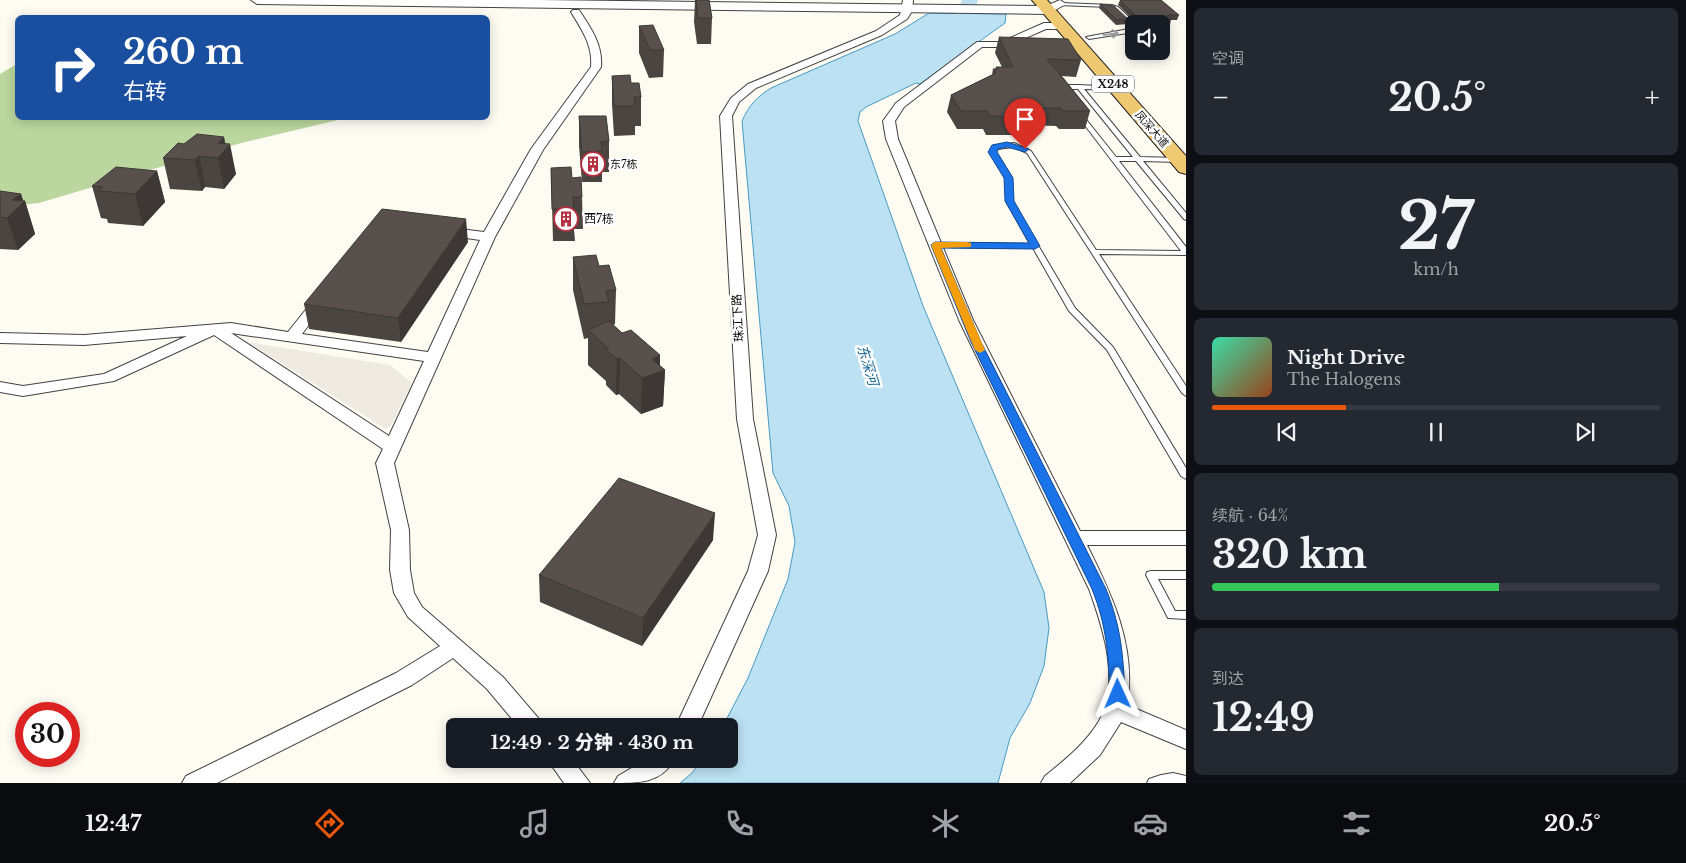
<!DOCTYPE html>
<html lang="zh">
<meta charset="utf-8">
<style>
:root{--surface:#171b24;--page:#242831;--text:#f1f3f6;--muted:#9ea1a6;--line:#363941;--accent:#ea580c}
body{margin:0;font-family:"Libre Baskerville","Noto Sans SC",serif;background:var(--page);color:var(--text);height:100vh;display:flex;flex-direction:column;font-size:19px;white-space:nowrap}
*{box-sizing:border-box;margin:0}
p{font-size:16px;color:var(--muted)}
.icon{flex:none;width:28px;height:28px;fill:none;stroke:currentColor;stroke-width:2;stroke-linecap:round;stroke-linejoin:round}
.map{position:relative;flex:1;overflow:hidden}
.sheet{display:flex;flex-direction:column;gap:8px;padding:8px;background:#0d0f14;width:500px}
.sheet>*{flex:none}
.hud{position:absolute;left:15px;top:15px;width:475px;height:105px;border-radius:8px;box-shadow:0 2px 12px #0003;background:#1a4fa0;color:#fff;overflow:hidden}
.fabs{position:absolute;left:1125px;top:15px;display:grid;gap:10px}
.fabs a{display:grid;place-items:center;width:45px;height:45px;border-radius:8px;background:var(--surface);box-shadow:0 2px 12px #0003;font-size:25px}
.speed{position:absolute;left:15px;top:702px;display:flex;gap:10px;font-size:25px;font-weight:700;text-align:center}
.speed>*{display:grid;place-content:center;width:65px;height:65px;border-radius:50%;background:var(--surface);box-shadow:0 2px 12px #0003;line-height:1}
.speed .limit{border:8px solid #d22;background:#fff;color:#111}
.pin{position:absolute;display:grid;place-items:center;width:42px;height:42px;color:#fff;margin:-51px -21px;border-radius:50% 50% 50% 0;rotate:-45deg;box-shadow:0 0 5px #0007}
.pin .icon{rotate:45deg}
.me{position:absolute;width:55px;margin:-28px;rotate:359deg;stroke-linejoin:round;filter:drop-shadow(0 0 4px #0008)}
.turn{display:flex;align-items:center;gap:18px;height:105px;padding:0 25px;font-size:22px}
.turn .icon{width:65px;height:65px;stroke-width:2.5}
.turn b{display:block;font-size:35px;line-height:42px}
.big{font-size:38px;font-weight:800;line-height:1.1}
.sheet .card{flex:1;display:flex;flex-direction:column;justify-content:center;gap:8px;min-width:0;padding:0 18px;border-radius:8px;background:var(--page)}
.sheet .dial{align-items:center;gap:0}
.dial b{font-size:65px;line-height:1}
.song{display:flex;align-items:center;gap:15px}
.cover{width:60px;height:60px;border-radius:8px;background:linear-gradient(135deg,hsl(160 70% 55%),hsl(20 70% 35%))}
.played{height:5px;border-radius:2px;background:linear-gradient(90deg,var(--accent) 30%,var(--line) 30%)}
.keys{display:flex;justify-content:space-around;direction:ltr}
.heat{display:flex;justify-content:space-between;align-items:center;font-size:28px;direction:ltr}
.charge{height:8px;border-radius:4px;background:linear-gradient(90deg,#34c759 64%,var(--line) 0)}
.trip{position:absolute;left:446px;top:718px;width:292px;height:50px;border-radius:8px;background:var(--surface);box-shadow:0 2px 12px #0003;font-weight:800;line-height:50px;text-align:center}
.tab-bar{display:flex;height:80px;justify-content:space-around;align-items:center;background:#090b0e;color:var(--muted)}
.tab-bar .icon{width:35px;height:35px}
.tab-bar .selected{color:var(--accent)}
.tab-bar b{font-size:22px;color:var(--text)}
main{display:flex;flex:1;min-height:0}
.map>svg:first-child{display:block}
.forest{fill:#bbd69e}
.plaza{fill:#efeae1}
.water{fill:#bbe1f2;stroke:#479ac4}
.lines{fill:none;stroke-linecap:round;stroke-linejoin:round}
.river{fill:#bbe1f2;fill-rule:evenodd}
.service-casing{stroke:#424242;stroke-width:2}
.minor-casing{stroke:#424242;stroke-width:2}
.tertiary-casing{stroke:#424242;stroke-width:2}
.primary-casing{stroke:#202020;stroke-width:2}
.service{fill:#fff;fill-rule:evenodd}
.minor{fill:#fff;fill-rule:evenodd}
.tertiary{fill:#fff;fill-rule:evenodd}
.primary{fill:#efc872;fill-rule:evenodd}
.wall{fill:#4b4541}
.shaded-wall{fill:#3d3835}
.building{fill:#57504c;stroke:#3d3835}
.oneway{stroke:#9f9f9f}
.route{fill:#1a73e8;stroke:#114b97}
.slow{fill:#f59e0b}
.labels{text-anchor:middle;stroke-width:5;stroke-linejoin:round;paint-order:stroke}
.shield{fill:#fff;stroke:#575757;stroke-width:1}
.shield-label{font-size:11px;font-weight:bold;fill:#0f0f0f}
.far-street-label{font-size:11px;fill:#0f0f0f;stroke:#fff}
.far-poi-label{font-size:11px;fill:#0f0f0f;stroke:#fff;text-anchor:start}
.poi-label{font-size:12px;fill:#0f0f0f;stroke:#fff;text-anchor:start}
.street-label{font-size:12px;fill:#0f0f0f;stroke:#fff}
.water-label{font-size:14px;font-style:italic;fill:#206c99;stroke:#fff}
</style>
<main>
<div class="map">
<svg width="1186" height="783" viewBox="0 0 1186 783">
<rect width="100%" height="100%" fill="#fefbf3"/>
<path class="forest" d="M17,64L18,118H346L241,143L39,203L10,206L0,203V74Z"/>
<path class="plaza" d="M248,342L390,365L412,383L392,424L386,429Z"/>
<path class="water" d="M929,13L1006,14L1005,23L920,84L916,83L866,107L860,112L858,121L923,306L1044,592L1049,628L1044,666L1030,703L1010,738L998,783H680L692,773L702,759H730V726H723L748,678L788,579L795,542L789,506L773,473L742,121C749,105 757,97 771,88L895,34Z"/>
<g class="lines">
<path class="river" d="M962,0H978C971,18 963,46 938,40L935,36L951,25Z"/>
<g class="service-casing">
<g id="service">
<path d="M1060,3L1112,5L1118,7L1136,24H1134V26H1132L1114,9L1109,7L1058,5V4Z"/>
<path d="M1134,28V32L1089,39L1086,37Z"/>
<path d="M1079,85L1118,87V89L1116,90L1084,89L1140,157L1178,158L1181,160L1178,162L1143,161L1186,213V220L1184,219L1136,161H1119L1186,247V255L1099,254L1186,386V396L1182,393L1027,153L1013,147L998,149L996,152L1012,178V201L1075,308L1113,347L1186,468V479L1181,476L1107,350L1069,311L1033,248L935,247L931,245L935,243L1030,244L1006,201V178L990,152L993,146L1014,143L1031,151L1096,250L1181,251L1077,115V113H1081L1116,157H1133L1078,89H1059L1056,87L1059,85Z"/>
<path d="M1151,571H1186V579H1158L1175,611H1186V619L1168,618L1146,575L1147,572Z"/>
<path d="M1173,773L1186,776V783H1147L1149,779L1161,775Z"/>
</g>
</g>
<g class="minor-casing">
<g id="minor">
<path d="M903,0H913L912,11L907,19L882,35L756,88L739,102L732,116L753,419L776,535L768,571L698,726H676L748,571L758,535L737,419L720,116L731,98L748,84L876,31L900,15Z"/>
<path d="M573,10H579C591,28 603,45 601,67L543,150L495,237L394,463L409,530L410,570L414,593L422,607L503,677L539,719L542,726H518L487,689L453,658L412,685L217,783H182L186,776L396,673L440,646L408,617L394,593L390,570L391,530L376,463L383,449L214,335L114,381L23,396L0,392V382L23,386L104,374L187,336L84,345L0,343V333L84,335L231,323L288,332L315,298L320,297L327,301L302,334L428,352L480,240L445,235L438,231L445,227L484,232L531,149L591,67C593,45 582,30 571,12ZM231,333L424,361L389,436Z"/>
<path d="M1044,23H1062L1067,26L1062,29H1046L1005,47H982L904,107L895,121L898,139L973,320L1080,531H1186V545H1087C1112,595 1137,647 1127,705L1186,730V749L1121,722L1100,755L1070,783H1041L1045,776C1065,760 1086,743 1099,721C1121,682 1103,628 1089,589L959,320L886,139L883,121L896,103L977,42H1001Z"/>
<path d="M547,759H572L590,783H564Z"/>
<path d="M647,759H674C662,783 639,783 614,783L618,776Z"/>
</g>
</g>
<g class="tertiary-casing">
<path id="tertiary" d="M251,0H540L1046,6L1060,0L1066,4L1048,14L257,4Z"/>
</g>
<g class="primary-casing">
<path id="primary" d="M1032,0H1047L1186,156V174L1179,172Z"/>
</g>
<use href="#service" class="service"/>
<use href="#minor" class="minor"/>
<use href="#tertiary" class="tertiary"/>
<use href="#primary" class="primary"/>
</g>
<g class="wall">
<path d="M695,0H709L712,18L711,44H697L694,22Z"/>
<path d="M1120,0L1179,15L1177,20H1171L1170,24H1137L1118,5Z"/>
<path d="M1100,4L1129,20L1128,24L1116,25L1099,8Z"/>
<path d="M639,26L664,50L663,77L649,78L639,53Z"/>
<path d="M999,37L1081,60L1076,77L1062,76L1090,111L1085,129H1059L1056,126L1023,125L1022,127H1018L1017,132H1014V135H986L983,129H957L947,112L951,95L992,75L993,69H995L996,67H1002L995,53Z"/>
<path d="M612,76L631,83L641,97V126H635V135L614,136L612,104Z"/>
<path d="M579,116L609,141V172H602V182H582L579,146Z"/>
<path d="M224,137L225,144L236,174L224,189L205,187L202,191L170,189L163,158L184,144Z"/>
<path d="M551,168L572,178L582,197L583,229H574L575,241H553Z"/>
<path d="M157,171L165,202L143,226L108,223L107,219L101,218L92,186Z"/>
<path d="M0,191L21,194L23,201H25L35,234L18,250L0,249Z"/>
<path d="M468,242L401,342L309,329L304,304Z"/>
<path d="M573,257L599,266L616,290L615,324L613,325L665,370L663,406L641,414L619,394L616,395L606,385V381L588,365V338L584,339L573,290Z"/>
<path d="M713,540L642,646L540,602L539,575Z"/>
</g>
<g class="shaded-wall">
<path d="M224,137L226,148L230,144L236,174L224,189L218,158V143Z"/>
<path d="M199,156L205,187L202,191L195,160Z"/>
<path d="M157,171L165,202L143,226L135,194Z"/>
<path d="M21,194L24,203L25,201L35,234L18,250L7,218L12,200Z"/>
<path d="M466,219L468,242L401,342L398,318Z"/>
<path d="M660,355V372L665,370L663,406L641,414L642,378L652,359Z"/>
<path d="M620,358L619,394L616,395L617,359Z"/>
<path d="M715,513L713,540L642,646L643,618Z"/>
</g>
<g class="building">
<path d="M696,0H709L712,18H698Z"/>
<path d="M1120,0H1161L1179,15H1167L1172,19H1139Z"/>
<path d="M1100,4L1114,6L1129,20H1117Z"/>
<path d="M653,25L664,50H650L639,26Z"/>
<path d="M999,37L1068,39L1081,60L1047,59L1090,111H1063L1061,108H1025L1027,109H1018L1021,114H1016L1018,117L990,116L987,111H961L951,95L996,73L993,69H998L996,67H1013Z"/>
<path d="M630,75L631,83H639L641,97H634L635,106H614L612,76Z"/>
<path d="M579,116H606L609,141L601,142L602,151L582,152Z"/>
<path d="M197,134L224,137L218,143L230,144L218,158L199,156L195,160L163,158L178,143L184,144Z"/>
<path d="M116,167L157,171L135,194L99,191L103,187L92,186Z"/>
<path d="M571,167L572,178L581,177L582,197H573L574,209H552L551,168Z"/>
<path d="M0,191L21,194L12,200L25,201L7,218L0,217Z"/>
<path d="M382,209L466,219L398,318L304,304Z"/>
<path d="M596,255L599,266L609,265L616,290L606,291L609,302L584,304L573,257Z"/>
<path d="M609,321L622,333L631,330L660,355L652,359L665,370L642,378L620,358L617,359L606,350L609,349L588,330Z"/>
<path d="M619,478L715,513L643,618L539,575Z"/>
</g>
<defs><path id="oneway-shaft" d="M-6 0H5M1.5-3L5.5 0L1.5 3" fill="none" stroke-width="1.6" stroke-linecap="round" stroke-linejoin="round" transform="scale(1.25)"/></defs>
<use class="oneway" href="#oneway-shaft" transform="translate(1111 34) rotate(-7)"/>
<path class="route" d="M1007,142L1029,149L1025,152L1007,147L998,149L997,152L1013,178L1014,201L1040,246L1035,249L941,248L981,342L1106,589C1121,627 1123,653 1125,694L1123,698L1118,700L1112,698L1110,694C1108,653 1107,627 1092,589L971,342L931,245L935,242L1029,243L1005,201L1004,178L988,152L992,145Z"/>
<path class="slow" d="M967,242L971,243V247L941,248L985,350L980,353L975,350L931,245L935,242Z"/>
<defs>
<g id="building-ring" transform="scale(1.25)"><circle r="9.5" fill="#fff" stroke="#b6303f" stroke-width="1.5"/><path d="M-4-6H4V6H1V3H-1V6H-4ZM-2.5-4.3h1.7v1.8h-1.7ZM.8-4.3h1.7v1.8H.8ZM-2.5-1h1.7V.8h-1.7ZM.8-1h1.7V.8H.8Z" fill="#b6303f"/></g>
</defs>
<g fill-rule="evenodd">
<use href="#building-ring" x="593" y="164"/>
<use href="#building-ring" x="566" y="219"/>
</g>
<g class="labels">
<rect class="shield" x="1092" y="75.5" width="42" height="17" rx="4"/>
<g class="shield-label">
<text x="1113" y="88">X248</text>
</g>
<g class="far-street-label">
<text transform="translate(1152 129) rotate(49)" y="4">凤深大道</text>
</g>
<g class="far-poi-label">
<text x="610" y="168">东7栋</text>
</g>
<g class="poi-label">
<text x="584" y="223">西7栋</text>
</g>
<g class="street-label">
<text transform="translate(738 318) rotate(-93)" y="4">珠江下路</text>
</g>
<g class="water-label">
<text transform="translate(868 365) rotate(73)" y="5">东深河</text>
</g>
</g>
</svg>
<div class="fabs">
<a><svg class="icon" aria-label="sound" viewBox="0 0 24 24"><path d="M4 9h4l5-4v14l-5-4H4zM17 9q2 3 0 6"/></svg></a>
</div>
<div class="speed"><div class="limit">30</div></div>
<div class="pin" style="left:1025px;top:149px;background:#d93025"><svg class="icon" aria-label="arrive" viewBox="0 0 24 24"><path d="M6 21V4h12l-3 4 3 4H6"/></svg></div>
<svg class="me" style="left:1118px;top:694px" viewBox="-20 -20 40 40"><path d="M0-17L14 15 0 8-14 15z" fill="#1a73e8" stroke="#fff" stroke-width="4"/></svg>
<div class="trip">12:49 · 2 分钟 · 430 m</div>
<div class="hud">
<div class="turn"><svg class="icon" aria-label="right" viewBox="0 0 24 24"><path d="M7 20v-9h11M14 6l5 5-5 5"/></svg><div><b>260 m</b>右转</div></div>
</div>
</div>
<section class="sheet">
<div class="card"><p>空调</p>
<div class="heat"><a>−</a><b class="big">20.5°</b><a>+</a></div>
</div>
<div class="card dial"><b>27</b><p>km/h</p></div>
<div class="card">
<div class="song"><i class="cover"></i><div><b>Night Drive</b><p>The Halogens</p></div></div>
<div class="played"></div>
<div class="keys"><svg class="icon" aria-label="previous" viewBox="0 0 24 24"><path d="M18 5L8 12l10 7zM5 5v14"/></svg><svg class="icon" aria-label="pause" viewBox="0 0 24 24"><path d="M8 5v14M16 5v14"/></svg><svg class="icon" aria-label="next" viewBox="0 0 24 24"><path d="M6 5l10 7-10 7zM19 5v14"/></svg></div>
</div>
<div class="card"><p>续航 · 64%</p><b class="big">320 km</b><div class="charge"></div></div>
<div class="card"><p>到达</p><b class="big">12:49</b></div>
</section>
</main>
<nav class="tab-bar">
<b>12:47</b>
<svg class="icon selected" aria-label="directions" viewBox="0 0 24 24"><path d="M12 3l9 9-9 9-9-9zM9 14v-3h6M13 9l2 2-2 2"/></svg>
<svg class="icon" aria-label="music" viewBox="0 0 24 24"><path d="M9 18V5l10-2v13"/><circle cx="6" cy="18" r="3"/><circle cx="16" cy="16" r="3"/></svg>
<svg class="icon" aria-label="phone" viewBox="0 0 24 24"><path d="M5 4h4l2 5-3 2q2 4 5 5l2-3 5 2v4C11 20 4 13 5 4z"/></svg>
<svg class="icon" aria-label="climate" viewBox="0 0 24 24"><path d="M12 3v18M4 7l16 10M4 17L20 7"/></svg>
<svg class="icon" aria-label="car" viewBox="0 0 24 24"><path d="M5 17H2v-5l4-1 3-4h7l3 4 3 1v5h-3M9 17h6M6 11h13"/><circle cx="7" cy="17" r="2"/><circle cx="17" cy="17" r="2"/></svg>
<svg class="icon" aria-label="filters" viewBox="0 0 24 24"><path d="M4 7h16M4 17h16"/><circle cx="9" cy="7" r="2"/><circle cx="15" cy="17" r="2"/></svg>
<b>20.5°</b>
</nav>
